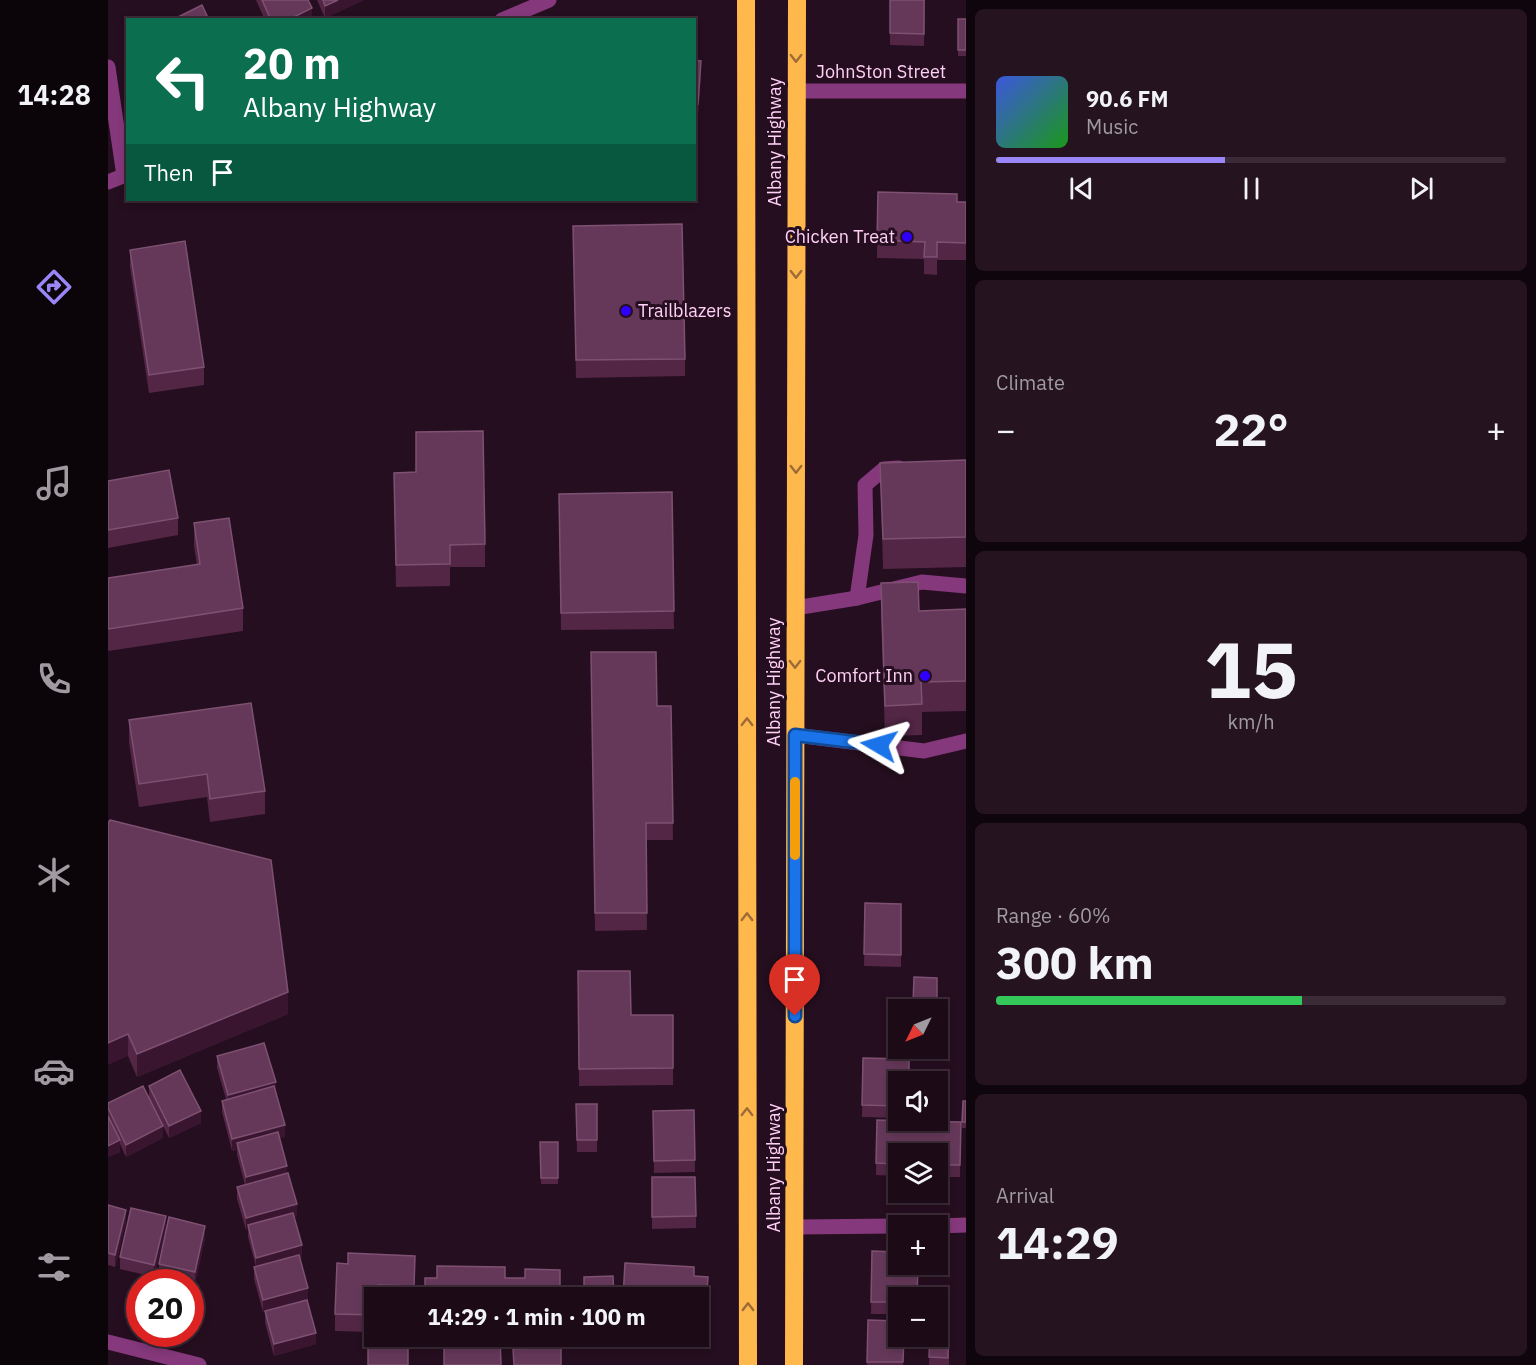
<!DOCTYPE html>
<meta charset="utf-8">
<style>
:root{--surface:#1c0a17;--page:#251320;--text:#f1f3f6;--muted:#a09aa1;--line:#3a2b36;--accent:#9986f9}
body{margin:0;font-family:"IBM Plex Sans",sans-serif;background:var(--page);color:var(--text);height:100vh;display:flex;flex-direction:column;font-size:22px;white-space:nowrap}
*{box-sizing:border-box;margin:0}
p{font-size:20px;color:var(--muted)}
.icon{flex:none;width:33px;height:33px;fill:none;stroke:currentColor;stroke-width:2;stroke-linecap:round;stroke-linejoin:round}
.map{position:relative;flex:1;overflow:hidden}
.panel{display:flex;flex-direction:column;gap:9px;padding:9px;background:#0f060d;width:570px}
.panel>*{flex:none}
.top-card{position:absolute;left:18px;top:18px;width:570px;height:183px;border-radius:0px;box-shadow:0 3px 9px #0003,0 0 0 2px var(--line);background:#0b6e4f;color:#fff;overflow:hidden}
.needle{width:39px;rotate:227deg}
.tools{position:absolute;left:780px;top:999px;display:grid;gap:12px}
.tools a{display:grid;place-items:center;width:60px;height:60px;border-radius:0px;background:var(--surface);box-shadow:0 3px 9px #0003,0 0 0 2px var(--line);font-size:30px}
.speed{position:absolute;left:18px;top:1269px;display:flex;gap:12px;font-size:30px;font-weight:700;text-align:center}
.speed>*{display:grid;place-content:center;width:78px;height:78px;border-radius:50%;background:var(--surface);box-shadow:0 3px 9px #0003,0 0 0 2px var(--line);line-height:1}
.speed .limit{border:9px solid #d22;background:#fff;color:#111}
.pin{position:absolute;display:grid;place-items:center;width:51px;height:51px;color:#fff;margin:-62px -26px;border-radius:50% 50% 50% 0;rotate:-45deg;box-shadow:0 0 6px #0007}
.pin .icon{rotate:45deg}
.me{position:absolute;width:66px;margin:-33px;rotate:277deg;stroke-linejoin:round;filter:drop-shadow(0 0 4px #0008)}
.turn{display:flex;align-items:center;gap:21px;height:126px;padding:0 18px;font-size:27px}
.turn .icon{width:78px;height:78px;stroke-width:2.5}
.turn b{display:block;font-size:42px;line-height:51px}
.then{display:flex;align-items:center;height:57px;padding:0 18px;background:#0003;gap:12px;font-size:22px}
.big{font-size:45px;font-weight:700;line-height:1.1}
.panel .card{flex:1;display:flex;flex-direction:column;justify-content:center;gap:9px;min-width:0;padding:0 21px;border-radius:9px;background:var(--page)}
.panel .dial{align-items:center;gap:0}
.dial b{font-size:78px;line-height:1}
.song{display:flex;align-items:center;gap:18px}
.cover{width:72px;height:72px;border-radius:9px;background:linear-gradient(135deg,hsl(230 70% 55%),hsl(120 70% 35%))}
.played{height:6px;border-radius:3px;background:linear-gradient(90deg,var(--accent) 45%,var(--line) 45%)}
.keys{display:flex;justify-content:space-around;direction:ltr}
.heat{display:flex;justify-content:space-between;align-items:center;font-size:33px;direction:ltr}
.charge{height:9px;border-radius:4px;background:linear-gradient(90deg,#34c759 60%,var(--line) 0)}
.trip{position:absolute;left:256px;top:1287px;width:345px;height:60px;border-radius:0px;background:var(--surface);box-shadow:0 3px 9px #0003,0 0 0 2px var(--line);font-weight:700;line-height:60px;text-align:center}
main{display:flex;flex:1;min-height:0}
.tabs{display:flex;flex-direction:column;width:108px;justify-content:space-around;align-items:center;background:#0b0409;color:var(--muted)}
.tabs .icon{width:42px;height:42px}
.tabs .active{color:var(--accent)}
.tabs b{font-size:27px;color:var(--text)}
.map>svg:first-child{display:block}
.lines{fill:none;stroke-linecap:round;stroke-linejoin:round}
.minor{stroke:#85387b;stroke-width:15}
.highway{stroke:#ffb84c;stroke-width:18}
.wall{fill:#532646}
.shaded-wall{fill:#39152f}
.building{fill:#653859;stroke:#7e5072;stroke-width:1.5}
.oneway{stroke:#9d6c38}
.route-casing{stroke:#114b97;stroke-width:15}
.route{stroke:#1a73e8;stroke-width:10}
.slow{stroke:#f59e0b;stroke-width:10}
.poi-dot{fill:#2e00fc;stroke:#250e1f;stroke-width:2}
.labels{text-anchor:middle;stroke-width:6;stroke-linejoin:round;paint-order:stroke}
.street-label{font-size:18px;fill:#ffd1f6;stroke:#250e1f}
.poi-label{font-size:18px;fill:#ffd1f6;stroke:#250e1f;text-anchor:end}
</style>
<main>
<nav class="tabs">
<b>14:28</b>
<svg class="icon active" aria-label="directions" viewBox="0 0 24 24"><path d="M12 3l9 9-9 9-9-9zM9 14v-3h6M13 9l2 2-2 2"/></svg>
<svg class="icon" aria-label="music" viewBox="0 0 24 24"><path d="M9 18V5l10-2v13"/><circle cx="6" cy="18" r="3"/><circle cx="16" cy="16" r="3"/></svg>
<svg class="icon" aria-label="phone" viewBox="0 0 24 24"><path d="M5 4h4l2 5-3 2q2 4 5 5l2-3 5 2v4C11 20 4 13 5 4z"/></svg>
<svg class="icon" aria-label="climate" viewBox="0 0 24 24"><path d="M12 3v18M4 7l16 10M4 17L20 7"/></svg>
<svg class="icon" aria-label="car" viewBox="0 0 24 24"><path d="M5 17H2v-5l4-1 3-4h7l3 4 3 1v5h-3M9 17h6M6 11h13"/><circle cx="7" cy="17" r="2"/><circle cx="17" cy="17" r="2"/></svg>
<svg class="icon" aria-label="filters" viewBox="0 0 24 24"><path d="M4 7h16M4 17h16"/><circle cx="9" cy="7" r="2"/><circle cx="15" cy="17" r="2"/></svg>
</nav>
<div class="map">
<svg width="858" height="1365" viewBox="0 0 858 1365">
<rect width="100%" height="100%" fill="#250e1f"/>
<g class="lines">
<g class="minor">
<path d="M394,20L441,0"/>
<path d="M0,67L16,176"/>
<path d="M688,91H858"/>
<path d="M0,182L20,174"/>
<path d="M749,598L758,535L757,485L776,469L791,468"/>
<path d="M687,608L749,598L814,582L858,586"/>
<path d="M687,735L816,751L858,741"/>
<path d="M830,1226L858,1225"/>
<path d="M687,1227L790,1226"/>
<path d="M0,1342L91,1365"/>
</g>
<g class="highway">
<path d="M638,0L640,1365"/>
<path d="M686,1365L689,0"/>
</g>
</g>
<g class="wall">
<path d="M148,0H200L204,20H157Z"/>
<path d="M209,0H256L217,18Z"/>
<path d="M782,0H817L816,46L782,45Z"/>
<rect x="850" y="19" width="8" height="37"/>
<path d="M586,60L593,73L590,116L586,115Z"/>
<path d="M770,192L849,202H858V260H829V275L816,274V259L769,258Z"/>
<path d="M465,226L577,359V376L468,378Z"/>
<path d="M22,250L96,367V385L41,393L22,267Z"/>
<path d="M858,460V567L775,569L772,463Z"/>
<path d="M286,473L377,544V567H342V586L288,587Z"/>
<path d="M0,481L70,518V535L0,548Z"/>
<path d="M564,492L566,629L453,630L451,494Z"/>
<path d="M86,523L135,608V631L0,651V578L89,565L86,546Z"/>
<path d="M773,583L811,611L858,609V711L814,712V735L777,736L773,613Z"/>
<path d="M483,652L549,706H563L565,840H538L539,930L487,931Z"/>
<path d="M21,720L157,791V814L102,822L99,797L31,807L21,743Z"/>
<path d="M0,823L180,1014L29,1077L20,1056Z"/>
<path d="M757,903L793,904V967L756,966Z"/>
<path d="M470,971L523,1015H565V1085L471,1086Z"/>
<path d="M806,977L829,978V1009H805Z"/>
<path d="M109,1056L168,1091L177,1137L171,1138L189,1216L186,1217L194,1257L192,1258L208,1344L166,1356L157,1323V1312H155L146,1279V1267H148L140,1237V1229L138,1230L129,1199V1187L137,1185L129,1155V1150L124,1151L114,1112V1101L118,1099L109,1068Z"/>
<path d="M755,1058L790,1082V1118L754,1117Z"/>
<path d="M41,1086L93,1123L61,1138L41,1098Z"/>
<path d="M855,1101H858V1128H854Z"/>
<path d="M0,1103L55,1138L18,1157L12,1144V1152L0,1157Z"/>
<path d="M468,1104H489V1152H469Z"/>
<path d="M586,1110L587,1172L546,1173L545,1111Z"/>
<path d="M769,1120L853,1122L852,1177H830V1154H790V1176L768,1175Z"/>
<path d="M432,1142H450V1184H433Z"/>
<path d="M544,1177L588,1216V1228L544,1229Z"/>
<path d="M0,1205L18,1222L7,1267L0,1265Z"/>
<path d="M58,1228L46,1277L12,1269V1257Z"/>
<path d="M97,1238L87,1284L51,1276V1264Z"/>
<path d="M764,1251L790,1298V1314H763Z"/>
<path d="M307,1256L306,1298H267V1336L260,1332L227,1331V1314L240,1264Z"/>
<path d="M586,1276L600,1294L598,1321L591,1320V1298Z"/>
<path d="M841,1315V1365H821L822,1336Z"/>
<path d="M796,1336L795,1365H759V1362Z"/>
</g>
<g class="shaded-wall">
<path d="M230,0H256L217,18V6Z"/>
<path d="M204,8V20H180Z"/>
<path d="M593,61V73L590,116V104Z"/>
<path d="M180,992V1014L29,1077V1054Z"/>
<path d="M20,1034V1056L0,1065V1043Z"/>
<path d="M168,1082V1094L120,1107V1095Z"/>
<path d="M93,1111V1123L61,1138V1126Z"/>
<path d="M177,1125V1137L131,1150L129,1143V1150L124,1151V1139Z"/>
<path d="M55,1126V1138L18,1157V1145Z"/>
<path d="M12,1140V1152L0,1157V1146Z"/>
<path d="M179,1166V1178L138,1189V1177Z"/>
<path d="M189,1204V1216L141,1229L140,1225V1229L138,1230V1218Z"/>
<path d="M18,1210V1222L7,1267V1255Z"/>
<path d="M58,1216V1228L46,1277V1265Z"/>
<path d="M97,1226V1238L87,1284V1272Z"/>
<path d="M194,1245V1257L148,1270V1258Z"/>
<path d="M600,1277V1294L598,1321V1303Z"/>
<path d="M200,1288V1300L155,1312V1300Z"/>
<path d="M208,1333V1344L166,1356V1344Z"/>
</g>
<g class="building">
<path d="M154,0H200L204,8L180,20H163Z"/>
<path d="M215,0H230L217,6Z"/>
<path d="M782,0H816V34L782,33Z"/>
<path d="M94,5L101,20H64Z"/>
<path d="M543,17L570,19L543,20Z"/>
<rect x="850" y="19" width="8" height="31"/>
<path d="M586,60L593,61L590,104L586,103Z"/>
<path d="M770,192L849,194V202H858V243L829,242V257H816L817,242L769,240Z"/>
<path d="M574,224L577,359L468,360L465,226Z"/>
<path d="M77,241L96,367L41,375L22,250Z"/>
<path d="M375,431L377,544L342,545V564L288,565L286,473L308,472V432Z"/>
<path d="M858,460V537L775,539L772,463Z"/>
<path d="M61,470L70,518L0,530V481Z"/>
<path d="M564,492L566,611L453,613L451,494Z"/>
<path d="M121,518L135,608L0,629V578L92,564L86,523Z"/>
<path d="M810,582L811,611L858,609V681L813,682L814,704L777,706L773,583Z"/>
<path d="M483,652H548L549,706H563L565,823H538L539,913H487Z"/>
<path d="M143,703L157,791L102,799L99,774L31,784L21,720Z"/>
<path d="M2,820L163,860L180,992L29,1054L20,1034L0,1043V823Z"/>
<path d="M757,903L793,904V955L756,954Z"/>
<path d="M470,971H522L523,1015H565V1068L471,1069Z"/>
<path d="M806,977L829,978V1003H805Z"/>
<path d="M156,1043L168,1082L120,1095L109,1056Z"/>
<path d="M755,1058L801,1059V1082H790V1106L754,1105Z"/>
<path d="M72,1070L93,1111L61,1126L41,1086Z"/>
<path d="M35,1086L55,1126L18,1145L0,1108V1103Z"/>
<path d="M166,1086L177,1125L124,1139L114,1101Z"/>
<path d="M855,1101H858V1122H854Z"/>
<path d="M468,1104H489V1140H469Z"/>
<path d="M586,1110L587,1160L546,1161L545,1111Z"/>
<path d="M0,1116L12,1140L0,1146Z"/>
<path d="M769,1120L853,1122L852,1165H830V1154H790V1164L768,1163Z"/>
<path d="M170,1132L179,1166L138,1177L129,1143Z"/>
<path d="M432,1142H450V1178H433Z"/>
<path d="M180,1173L189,1204L138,1218L129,1187Z"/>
<path d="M544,1177H587L588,1216L544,1217Z"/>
<path d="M0,1205L18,1210L7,1255L0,1253Z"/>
<path d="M23,1208L58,1216L46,1265L12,1257Z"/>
<path d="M185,1213L194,1245L148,1258L140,1225Z"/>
<path d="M61,1217L97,1226L87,1272L51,1264Z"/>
<path d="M764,1251L790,1252V1264H810L809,1298H790V1302H763Z"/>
<path d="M240,1253L307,1256L306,1286L270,1285V1298H267V1315L227,1314L229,1263L240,1264Z"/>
<path d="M191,1255L200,1288L155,1300L146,1267Z"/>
<path d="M517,1263L586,1267V1276L600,1277L598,1303H591V1298H515Z"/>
<path d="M329,1266L397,1267V1278H417V1269L452,1270V1298H317V1278H329Z"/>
<path d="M505,1276L506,1298H465V1286H476V1277Z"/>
<path d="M199,1300L208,1333L166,1344L157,1311Z"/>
<path d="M830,1315H841L840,1358L821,1357L822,1336H830Z"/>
<path d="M760,1320L790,1321V1336H796L795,1362H759Z"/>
<path d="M260,1321H267V1336H300V1365H260Z"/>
<path d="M336,1336H392L393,1365H336Z"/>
<path d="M453,1347V1365H406L405,1349Z"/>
</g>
<defs><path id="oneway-chevron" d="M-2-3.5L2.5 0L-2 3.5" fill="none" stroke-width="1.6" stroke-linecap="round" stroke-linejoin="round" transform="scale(1.5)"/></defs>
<g class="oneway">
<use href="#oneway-chevron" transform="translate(688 58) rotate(91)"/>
<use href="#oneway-chevron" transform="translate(688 274) rotate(90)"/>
<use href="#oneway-chevron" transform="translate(688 469) rotate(90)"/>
<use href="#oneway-chevron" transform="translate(687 664) rotate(90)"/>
<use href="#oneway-chevron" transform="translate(639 722) rotate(-90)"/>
<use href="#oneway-chevron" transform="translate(639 917) rotate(-90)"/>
<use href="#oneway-chevron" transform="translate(639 1112) rotate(-90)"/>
<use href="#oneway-chevron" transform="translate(640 1307) rotate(-90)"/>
</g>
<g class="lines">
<g class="route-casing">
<path id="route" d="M687,1016V735L771,745"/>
</g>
<use href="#route" class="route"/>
<path class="slow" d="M687,782V855"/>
</g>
<g class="poi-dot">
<circle cx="799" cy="237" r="6"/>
<circle cx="518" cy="311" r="6"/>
<circle cx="817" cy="676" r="6"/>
</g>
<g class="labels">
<g class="street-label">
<text x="773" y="78">JohnSton Street</text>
<text transform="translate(667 142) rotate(-90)" y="6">Albany Highway</text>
<text transform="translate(666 682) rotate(-90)" y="6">Albany Highway</text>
<text transform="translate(666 1168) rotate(-90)" y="6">Albany Highway</text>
</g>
<g class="poi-label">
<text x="787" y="243">Chicken Treat</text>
<text x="530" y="317" text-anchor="start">Trailblazers</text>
<text x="805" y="682">Comfort Inn</text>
</g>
</g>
</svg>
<div class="tools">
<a><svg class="needle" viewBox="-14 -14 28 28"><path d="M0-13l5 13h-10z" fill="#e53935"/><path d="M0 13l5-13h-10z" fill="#a09aa1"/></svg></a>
<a><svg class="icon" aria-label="sound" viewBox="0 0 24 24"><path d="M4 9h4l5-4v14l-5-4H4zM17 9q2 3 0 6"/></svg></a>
<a><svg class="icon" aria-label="layers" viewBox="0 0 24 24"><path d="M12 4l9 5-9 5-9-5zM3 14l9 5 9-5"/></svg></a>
<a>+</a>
<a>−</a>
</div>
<div class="speed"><div class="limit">20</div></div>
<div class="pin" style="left:687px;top:1016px;background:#d93025"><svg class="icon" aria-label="arrive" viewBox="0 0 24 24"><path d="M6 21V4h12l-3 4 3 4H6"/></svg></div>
<svg class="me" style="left:771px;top:745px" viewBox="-20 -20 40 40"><path d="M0-17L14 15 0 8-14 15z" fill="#1a73e8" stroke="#fff" stroke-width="4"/></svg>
<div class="trip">14:29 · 1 min · 100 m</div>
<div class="top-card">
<div class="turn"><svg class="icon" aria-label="left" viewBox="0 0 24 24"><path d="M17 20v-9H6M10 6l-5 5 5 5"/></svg><div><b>20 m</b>Albany Highway</div></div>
<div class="then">Then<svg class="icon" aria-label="arrive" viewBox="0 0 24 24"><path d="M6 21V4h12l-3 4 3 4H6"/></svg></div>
</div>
</div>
<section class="panel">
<div class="card">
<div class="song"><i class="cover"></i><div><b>90.6 FM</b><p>Music</p></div></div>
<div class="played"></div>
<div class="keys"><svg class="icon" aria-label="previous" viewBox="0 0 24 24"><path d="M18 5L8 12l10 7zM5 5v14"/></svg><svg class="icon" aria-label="pause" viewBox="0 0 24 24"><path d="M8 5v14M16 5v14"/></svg><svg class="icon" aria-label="next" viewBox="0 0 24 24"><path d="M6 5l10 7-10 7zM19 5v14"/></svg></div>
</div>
<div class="card"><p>Climate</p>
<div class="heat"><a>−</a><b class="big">22°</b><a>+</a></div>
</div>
<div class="card dial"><b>15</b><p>km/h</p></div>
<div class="card"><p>Range · 60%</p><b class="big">300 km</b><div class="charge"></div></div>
<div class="card"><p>Arrival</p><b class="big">14:29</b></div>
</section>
</main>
